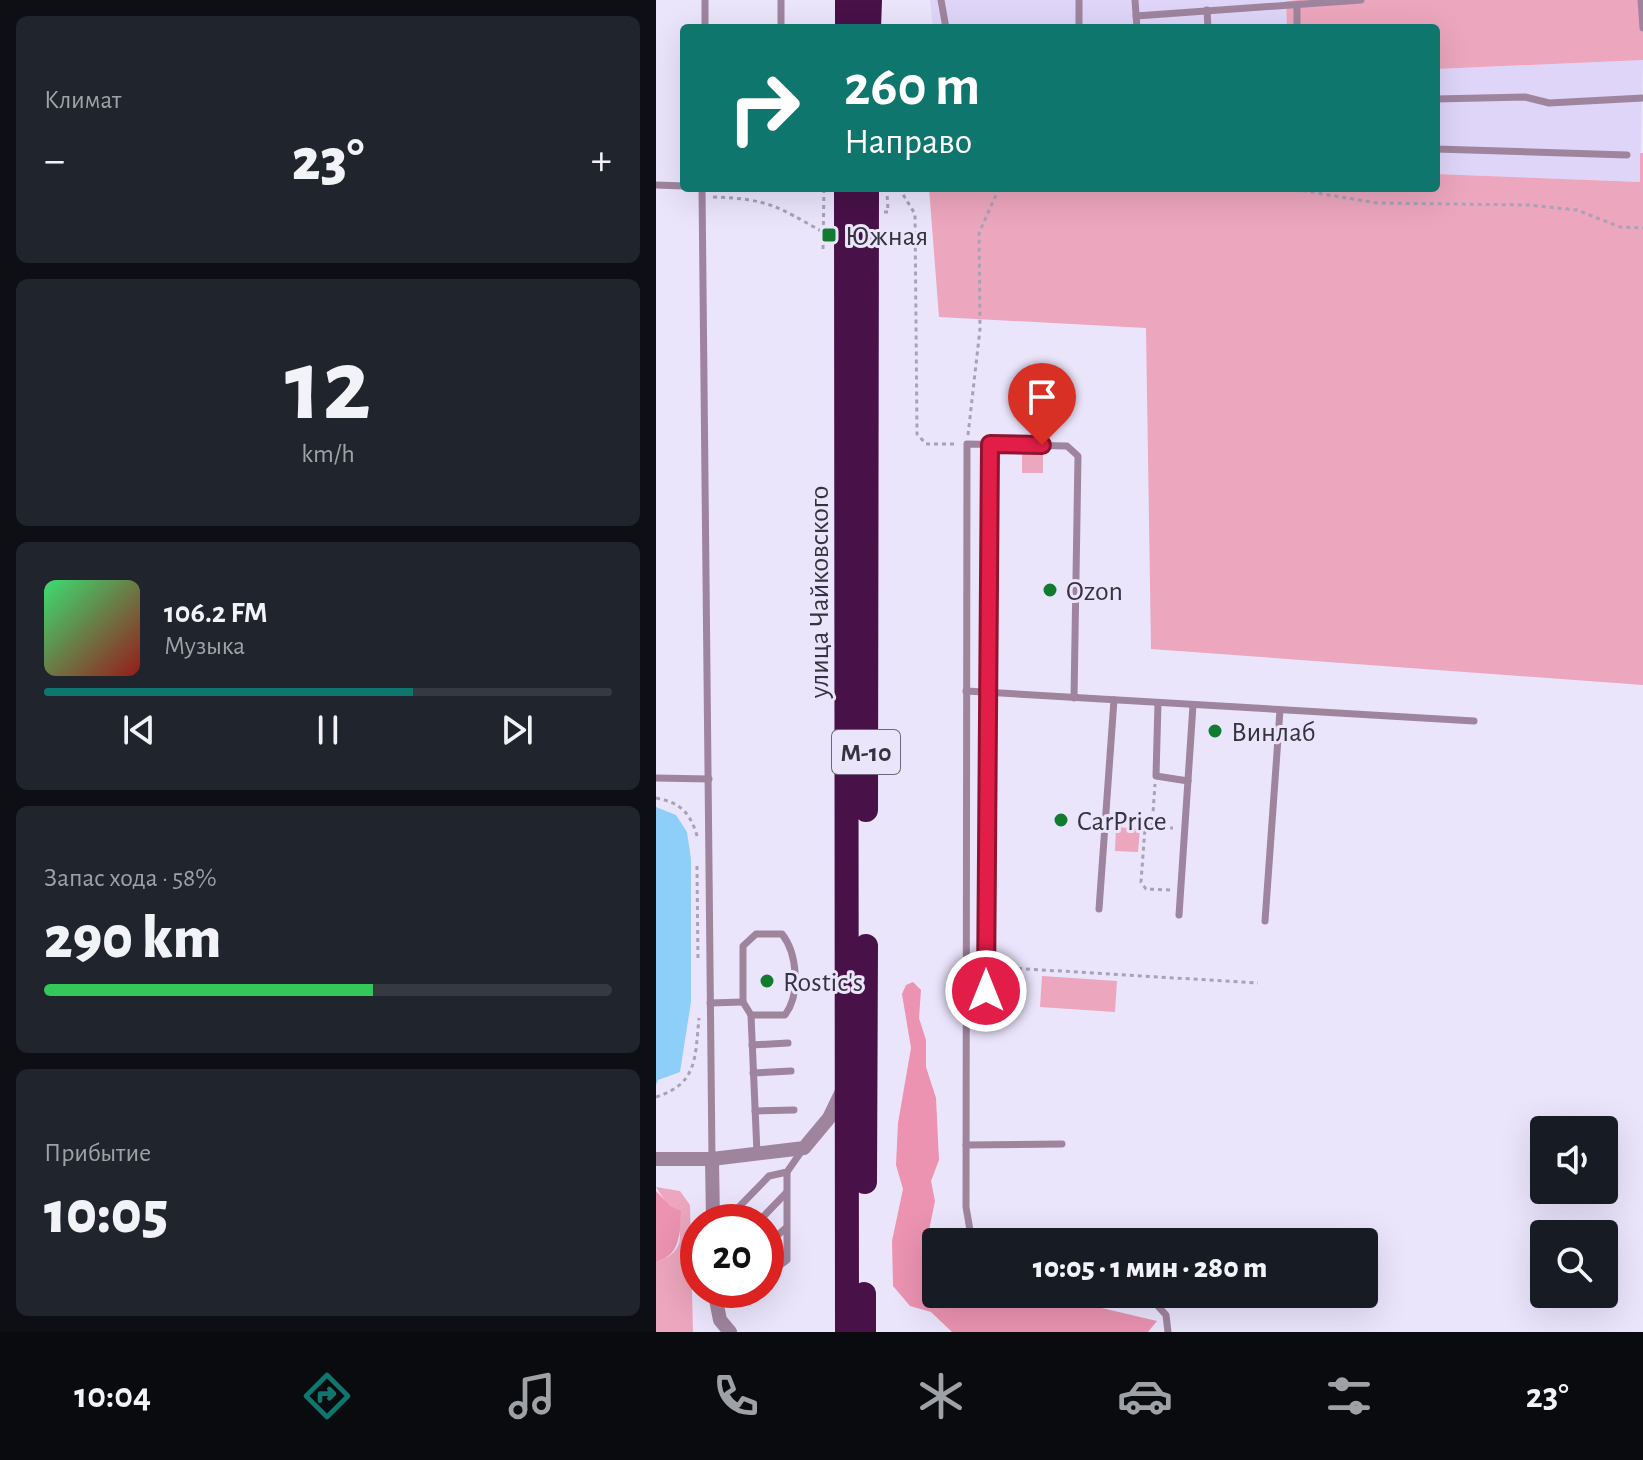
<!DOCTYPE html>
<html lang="ru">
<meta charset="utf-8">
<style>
:root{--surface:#171b24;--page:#20242c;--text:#f1f3f6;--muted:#9ea1a6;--line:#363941;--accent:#0f766e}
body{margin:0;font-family:"Alegreya Sans",sans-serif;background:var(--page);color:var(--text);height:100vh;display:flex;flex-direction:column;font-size:30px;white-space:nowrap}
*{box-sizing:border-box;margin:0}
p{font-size:26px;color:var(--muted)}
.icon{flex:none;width:44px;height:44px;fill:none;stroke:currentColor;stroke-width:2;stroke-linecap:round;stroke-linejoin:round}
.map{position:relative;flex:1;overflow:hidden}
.panel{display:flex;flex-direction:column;gap:16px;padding:16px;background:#0d0f14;width:656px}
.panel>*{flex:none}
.guide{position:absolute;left:24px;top:24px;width:760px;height:168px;border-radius:8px;box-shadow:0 8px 32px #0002;background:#0f766e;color:#fff;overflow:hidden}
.buttons{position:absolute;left:874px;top:1116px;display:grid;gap:16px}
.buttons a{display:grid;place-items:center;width:88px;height:88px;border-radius:8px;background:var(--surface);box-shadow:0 8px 32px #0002;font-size:40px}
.speed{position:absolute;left:24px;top:1204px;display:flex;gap:16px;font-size:40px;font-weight:700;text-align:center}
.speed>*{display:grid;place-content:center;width:104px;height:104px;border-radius:50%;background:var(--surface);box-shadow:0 8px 32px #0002;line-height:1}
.speed .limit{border:12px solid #d22;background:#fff;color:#111}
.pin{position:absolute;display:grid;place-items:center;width:68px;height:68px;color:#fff;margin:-82px -34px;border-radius:50% 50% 50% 0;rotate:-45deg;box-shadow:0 0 8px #0007}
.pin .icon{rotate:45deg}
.me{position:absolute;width:88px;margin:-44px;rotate:0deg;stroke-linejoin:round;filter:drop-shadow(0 0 6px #0008)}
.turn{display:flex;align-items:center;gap:28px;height:168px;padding:0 32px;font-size:36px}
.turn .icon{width:104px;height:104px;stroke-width:2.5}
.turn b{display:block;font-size:56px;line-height:68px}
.big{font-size:60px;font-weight:800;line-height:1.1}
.panel .card{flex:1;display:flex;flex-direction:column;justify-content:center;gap:12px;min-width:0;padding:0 28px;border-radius:12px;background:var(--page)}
.panel .dial{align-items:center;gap:0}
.dial b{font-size:104px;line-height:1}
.song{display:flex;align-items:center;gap:24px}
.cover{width:96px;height:96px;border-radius:12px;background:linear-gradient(135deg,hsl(140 70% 55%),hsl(0 70% 35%))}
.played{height:8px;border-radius:4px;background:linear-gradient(90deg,var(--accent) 65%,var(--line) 65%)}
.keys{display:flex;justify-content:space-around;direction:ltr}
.heat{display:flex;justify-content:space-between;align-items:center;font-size:44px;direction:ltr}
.charge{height:12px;border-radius:6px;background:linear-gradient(90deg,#34c759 58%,var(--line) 0)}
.trip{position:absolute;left:266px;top:1228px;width:456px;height:80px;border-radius:8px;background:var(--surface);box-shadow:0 8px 32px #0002;font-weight:800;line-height:80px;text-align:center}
.tabs{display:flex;height:128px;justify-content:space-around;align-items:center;background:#090b0e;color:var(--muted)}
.tabs .icon{width:56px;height:56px}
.tabs .active{color:var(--accent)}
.tabs b{font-size:36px;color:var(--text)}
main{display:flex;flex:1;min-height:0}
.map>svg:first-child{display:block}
.built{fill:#dfd5f9}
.green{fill:#eca6bd}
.forest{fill:#eb93b1}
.water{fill:#8ecff9}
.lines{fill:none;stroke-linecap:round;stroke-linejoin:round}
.path{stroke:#a7a2b4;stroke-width:3;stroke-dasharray:4 4;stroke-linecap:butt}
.lane{stroke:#9f849e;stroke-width:7}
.street{stroke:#9f849e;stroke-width:14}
.highway{stroke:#481148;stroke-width:24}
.route-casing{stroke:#92132f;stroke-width:20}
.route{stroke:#e11d48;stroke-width:14}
.poi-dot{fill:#117b30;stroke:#ebe5fc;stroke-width:3}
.labels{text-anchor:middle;stroke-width:6;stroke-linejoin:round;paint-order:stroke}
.shield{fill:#ebe5fc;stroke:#6c6877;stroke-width:2}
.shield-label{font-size:26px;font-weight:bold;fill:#36333e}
.poi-label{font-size:28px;fill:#36333e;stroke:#ebe5fc;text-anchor:start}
.street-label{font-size:28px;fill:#36333e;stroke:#ebe5fc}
</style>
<main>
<section class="panel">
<div class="card"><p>Климат</p>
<div class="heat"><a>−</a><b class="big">23°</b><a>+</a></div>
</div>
<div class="card dial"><b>12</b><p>km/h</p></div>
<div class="card">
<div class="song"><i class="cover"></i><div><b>106.2 FM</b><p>Музыка</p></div></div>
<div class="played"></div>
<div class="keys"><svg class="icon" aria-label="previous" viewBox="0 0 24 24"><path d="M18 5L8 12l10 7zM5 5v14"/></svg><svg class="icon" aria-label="pause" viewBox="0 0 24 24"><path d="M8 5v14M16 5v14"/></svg><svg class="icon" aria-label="next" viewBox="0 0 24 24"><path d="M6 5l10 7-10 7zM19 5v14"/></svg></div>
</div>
<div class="card"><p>Запас хода · 58%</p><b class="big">290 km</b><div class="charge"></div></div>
<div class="card"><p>Прибытие</p><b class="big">10:05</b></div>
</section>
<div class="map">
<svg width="987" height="1332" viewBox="0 0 987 1332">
<rect width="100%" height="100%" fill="#ebe5fc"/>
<g class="built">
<path d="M274,0H630L631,28H277Z"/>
<path d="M987,60L984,182L780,174V69Z"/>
</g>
<g class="green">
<path d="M987,0V60L780,69V28H631L630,1L642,0Z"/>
<path d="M984,153H987V685L495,649L490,328L283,317L273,188H780V174L984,182Z"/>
<rect x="366" y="453" width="21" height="20"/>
<path d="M460,827L484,829L482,852L459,851Z"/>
<path d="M386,976L461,981L459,1012L384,1007Z"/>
<path d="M0,1187L24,1191L34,1205L37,1332H0V1262C46,1247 14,1210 0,1187Z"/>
</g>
<g class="forest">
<path d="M257,982L265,990L263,1018L270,1040V1067L280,1098L283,1160L275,1181L279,1201L271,1240L275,1268L280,1274V1294H297L325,1304L433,1305L501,1321L492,1332H296L275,1312L254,1306L237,1286L236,1241L247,1189L240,1165L242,1123L255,1048L246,994L250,985Z"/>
<path d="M0,1191L14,1206L25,1211C23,1234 26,1254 0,1262Z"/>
</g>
<path class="water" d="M0,807L20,815L31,832L35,859V1002L24,1072L2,1080L0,1085Z"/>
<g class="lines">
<g class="path">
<path d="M243,188L259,214L261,434L270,444H300"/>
<path d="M631,188L721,203L873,205L921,210L964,227L987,228"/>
<path d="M57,197C113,199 120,206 167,232"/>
<path d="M228,212H232L231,192"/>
<path d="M167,249L168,188"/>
<path d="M312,435L324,329L323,233L343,188"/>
<path d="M0,798C26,803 35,814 42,839"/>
<path d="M496,827L499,784"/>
<path d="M41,866L42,962"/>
<path d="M514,890L490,889L485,882L489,828H517"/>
<path d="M338,967L602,983"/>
<path d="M0,1097C42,1084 39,1057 43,1018"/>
</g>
<g class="lane">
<path d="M125,0V28"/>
<path d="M285,0L290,28"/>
<path d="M423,0V28"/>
<path d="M479,0L481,28"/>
<path d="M985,0L987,28"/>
<path d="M641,5V28"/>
<path d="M551,10L552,28"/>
<path d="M480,16L705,0"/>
<path d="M49,28V0"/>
<path d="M780,99L869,97L893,103L987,98"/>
<path d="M780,149L971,155"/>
<path d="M0,185L28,186"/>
<path d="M46,188L56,1159"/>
<path d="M310,691L818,721"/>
<path d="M334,693V444"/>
<path d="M502,703L500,776L532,781"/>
<path d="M0,778L53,779"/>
<path d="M443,909L458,700"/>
<path d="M523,915L537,705"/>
<path d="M609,921L624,710"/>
<path d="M100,934H126C141,953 145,994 129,1015H95L87,1002V946Z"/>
<path d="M310,1000H323L330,991V693"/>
<path d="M54,1003L87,1002"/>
<path d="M95,1015L101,1153"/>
<path d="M96,1045L132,1043"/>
<path d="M97,1073L135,1071"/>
<path d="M99,1111L138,1110"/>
<path d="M310,1145L406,1144"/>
<path d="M80,1222V1210L113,1176L131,1172L147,1149"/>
<path d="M102,1222L130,1193"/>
<path d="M316,1242L310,1207L311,444L411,446L422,456L418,698"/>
<path d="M110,1245L130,1228"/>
<path d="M110,1276L131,1260V1172"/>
<path d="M491,1294L510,1315L512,1332"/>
</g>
<g class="street">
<path d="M0,1159H56L148,1148L173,1118L187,1089"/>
<path d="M56,1159L57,1222"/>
<path d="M58,1290L64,1320L74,1332"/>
</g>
<g class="highway">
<path d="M191,0V28"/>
<path d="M213,28L214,0"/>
<path d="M190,188L191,1332"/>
<path d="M210,810L211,188"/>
<path d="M209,1182L210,946"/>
<path d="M208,1332V1294"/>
</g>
</g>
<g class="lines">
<g class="route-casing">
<path id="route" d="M330,991L334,444L386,445"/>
</g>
<use href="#route" class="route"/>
</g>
<g class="poi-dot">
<rect x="165" y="227" width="16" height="16" rx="4"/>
<circle cx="394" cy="590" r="8"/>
<circle cx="559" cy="731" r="8"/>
<circle cx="405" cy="820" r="8"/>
<circle cx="111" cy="981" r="8"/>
</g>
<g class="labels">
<rect class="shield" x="176" y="730" width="68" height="44" rx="6"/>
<g class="shield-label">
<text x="210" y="761">М-10</text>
</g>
<g class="poi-label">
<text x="189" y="245">Южная</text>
<text x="410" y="600">Ozon</text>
<text x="575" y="741">Винлаб</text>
<text x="421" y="830">CarPrice</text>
<text x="127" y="991">Rostic's</text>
</g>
<g class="street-label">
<text transform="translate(162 592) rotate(-90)" y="10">улица Чайковского</text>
</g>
</g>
</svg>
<div class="buttons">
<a><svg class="icon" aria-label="sound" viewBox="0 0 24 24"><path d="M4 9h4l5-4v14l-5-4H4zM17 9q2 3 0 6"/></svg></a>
<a><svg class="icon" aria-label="search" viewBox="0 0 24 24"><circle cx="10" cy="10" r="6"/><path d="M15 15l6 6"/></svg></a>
</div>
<div class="speed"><div class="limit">20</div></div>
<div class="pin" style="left:386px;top:445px;background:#d93025"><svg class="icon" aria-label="arrive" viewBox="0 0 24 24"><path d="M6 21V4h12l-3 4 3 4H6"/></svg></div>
<svg class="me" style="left:330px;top:991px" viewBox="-20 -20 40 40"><circle r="17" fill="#e11d48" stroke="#fff" stroke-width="3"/><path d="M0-11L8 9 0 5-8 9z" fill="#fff"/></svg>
<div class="trip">10:05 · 1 мин · 280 m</div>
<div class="guide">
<div class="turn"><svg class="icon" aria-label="right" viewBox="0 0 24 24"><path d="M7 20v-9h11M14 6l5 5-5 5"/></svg><div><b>260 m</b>Направо</div></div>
</div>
</div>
</main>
<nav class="tabs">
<b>10:04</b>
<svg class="icon active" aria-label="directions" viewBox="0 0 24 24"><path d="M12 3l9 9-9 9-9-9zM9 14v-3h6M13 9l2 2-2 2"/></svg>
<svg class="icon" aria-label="music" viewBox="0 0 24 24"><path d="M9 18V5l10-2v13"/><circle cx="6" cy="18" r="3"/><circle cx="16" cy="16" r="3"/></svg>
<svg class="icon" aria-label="phone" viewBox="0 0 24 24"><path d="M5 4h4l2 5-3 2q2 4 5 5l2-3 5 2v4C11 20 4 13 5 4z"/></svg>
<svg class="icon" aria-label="climate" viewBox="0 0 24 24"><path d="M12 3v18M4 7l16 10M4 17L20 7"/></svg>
<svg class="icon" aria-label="car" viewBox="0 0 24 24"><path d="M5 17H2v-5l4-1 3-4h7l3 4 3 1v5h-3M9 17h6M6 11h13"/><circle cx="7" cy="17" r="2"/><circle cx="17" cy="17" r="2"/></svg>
<svg class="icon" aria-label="filters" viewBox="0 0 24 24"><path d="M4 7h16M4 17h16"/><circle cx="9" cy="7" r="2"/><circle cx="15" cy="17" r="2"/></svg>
<b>23°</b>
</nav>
